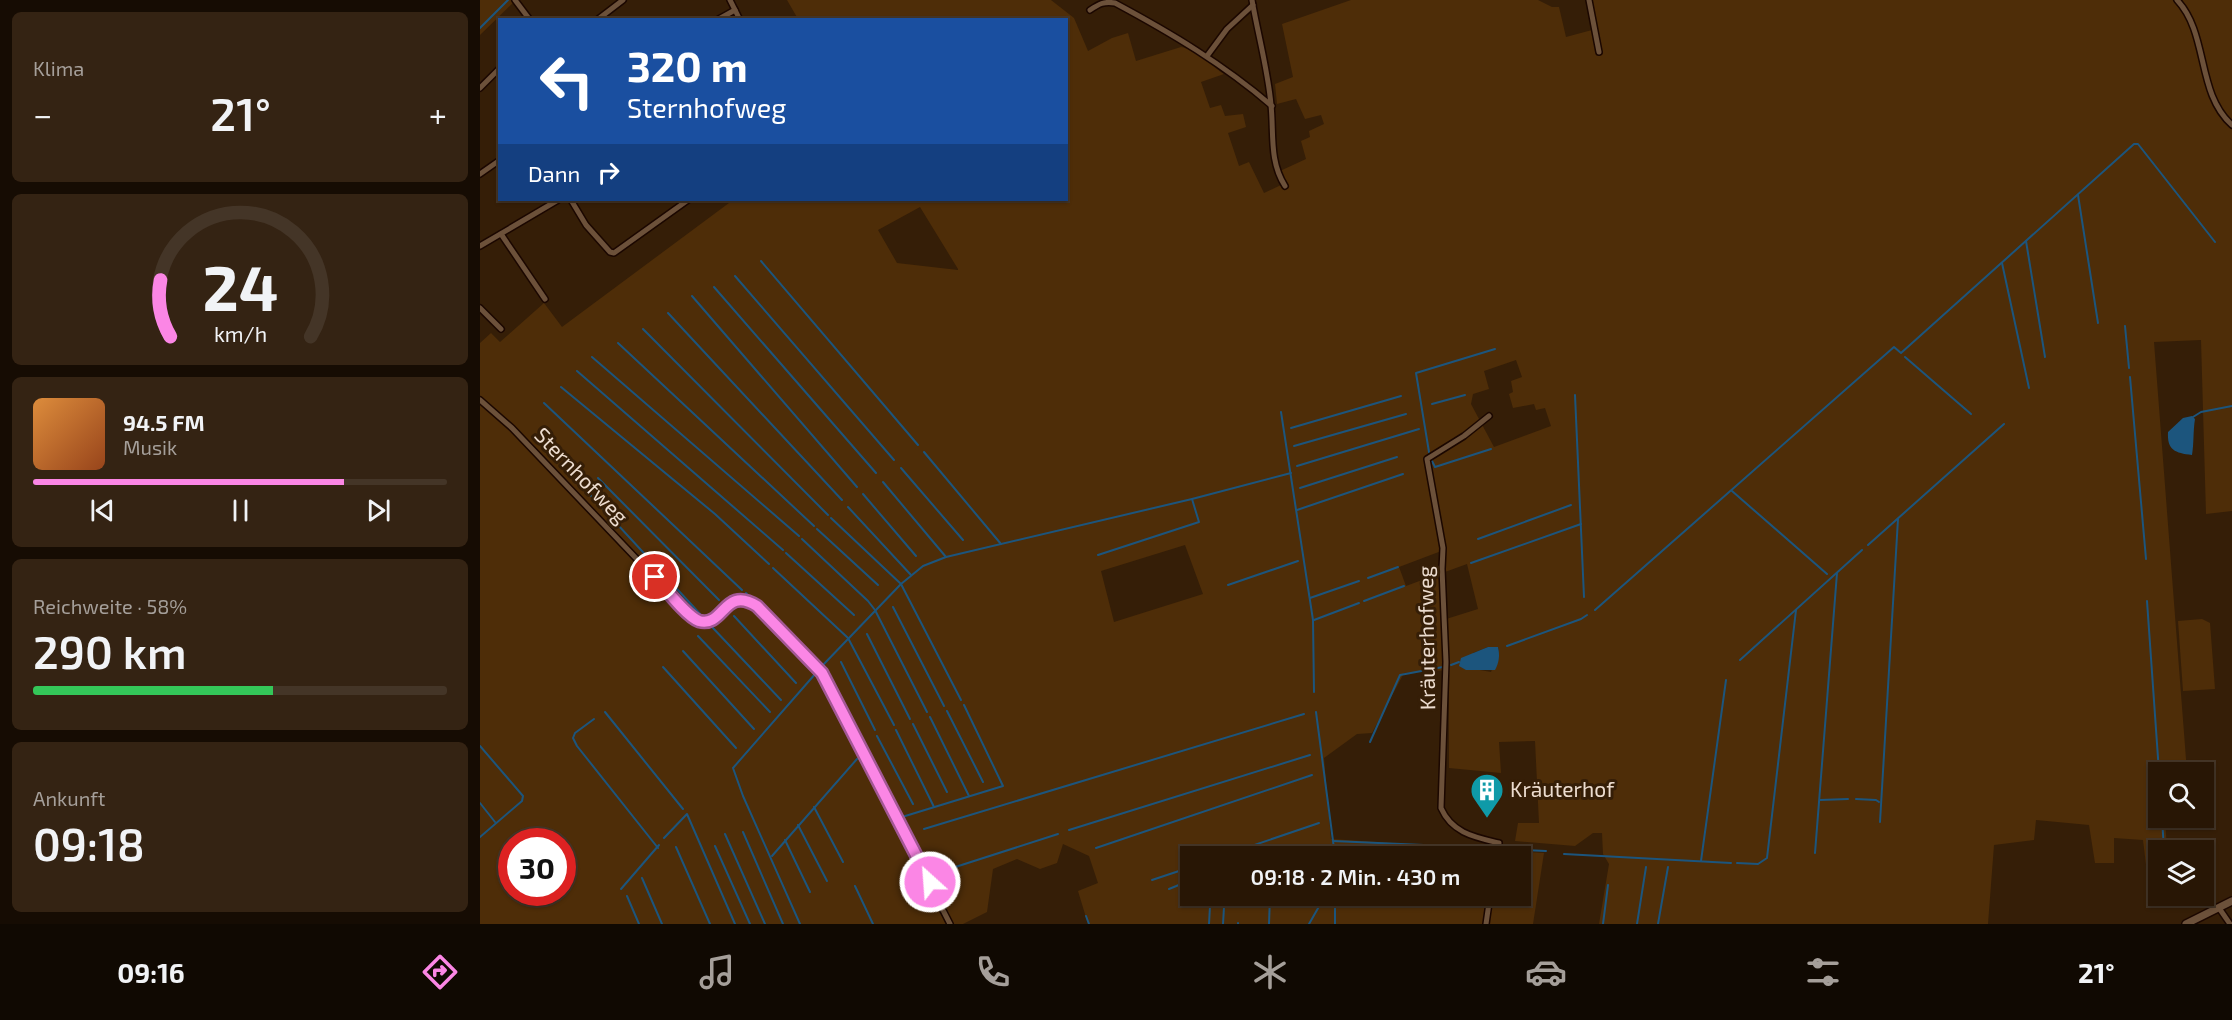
<!DOCTYPE html>
<html lang="de">
<meta charset="utf-8">
<style>
:root{--surface:#281605;--page:#342313;--text:#f1f3f6;--muted:#a59f9a;--line:#443527;--accent:#fb86e5}
body{margin:0;font-family:"Exo 2",sans-serif;background:var(--page);color:var(--text);height:100vh;display:flex;flex-direction:column;font-size:22px;white-space:nowrap}
*{box-sizing:border-box;margin:0}
p{font-size:20px;color:var(--muted)}
.icon{flex:none;width:33px;height:33px;fill:none;stroke:currentColor;stroke-width:2;stroke-linecap:round;stroke-linejoin:round}
.map{position:relative;flex:1;overflow:hidden}
.drawer{display:flex;flex-direction:column;gap:12px;padding:12px;background:#160c03;width:480px}
.drawer>*{flex:none}
.top-card{position:absolute;left:18px;top:18px;width:570px;height:183px;border-radius:0px;box-shadow:0 2px 4px #0004,0 0 0 2px var(--line);background:#1a4fa0;color:#fff;overflow:hidden}
.buttons{position:absolute;left:1668px;top:762px;display:grid;gap:12px}
.buttons a{display:grid;place-items:center;width:66px;height:66px;border-radius:0px;background:var(--surface);box-shadow:0 2px 4px #0004,0 0 0 2px var(--line);font-size:30px}
.speed{position:absolute;left:18px;top:828px;display:flex;gap:12px;font-size:30px;font-weight:700;text-align:center}
.speed>*{display:grid;place-content:center;width:78px;height:78px;border-radius:50%;background:var(--surface);box-shadow:0 2px 4px #0004,0 0 0 2px var(--line);line-height:1}
.speed .limit{border:9px solid #d22;background:#fff;color:#111}
.pin{position:absolute;display:grid;place-items:center;width:51px;height:51px;color:#fff;margin:-26px;border:3px solid #fff;border-radius:50%;box-shadow:0 2px 6px #0007}
.me{position:absolute;width:66px;margin:-33px;rotate:334deg;stroke-linejoin:round;filter:drop-shadow(0 0 4px #0008)}
.turn{display:flex;align-items:center;gap:21px;height:126px;padding:0 30px;font-size:27px}
.turn .icon{width:78px;height:78px;stroke-width:2.5}
.turn b{display:block;font-size:42px;line-height:51px}
.then{display:flex;align-items:center;height:57px;padding:0 30px;background:#0003;gap:12px;font-size:22px}
.big{font-size:45px;font-weight:600;line-height:1.1}
.drawer .card{flex:1;display:flex;flex-direction:column;justify-content:center;gap:9px;min-width:0;padding:0 21px;border-radius:9px;background:var(--page)}
.drawer .dial{align-items:center;gap:0}
.dial svg{height:156px;overflow:visible;fill:none;stroke:var(--line);stroke-width:7;stroke-linecap:round;text-anchor:middle}
.dial text{fill:var(--text);stroke:none}
.song{display:flex;align-items:center;gap:18px}
.cover{width:72px;height:72px;border-radius:9px;background:linear-gradient(135deg,hsl(30 70% 55%),hsl(20 70% 35%))}
.played{height:6px;border-radius:3px;background:linear-gradient(90deg,var(--accent) 75%,var(--line) 75%)}
.keys{display:flex;justify-content:space-around;direction:ltr}
.heat{display:flex;justify-content:space-between;align-items:center;font-size:33px;direction:ltr}
.charge{height:9px;border-radius:4px;background:linear-gradient(90deg,#34c759 58%,var(--line) 0)}
.trip{position:absolute;left:700px;top:846px;width:351px;height:60px;border-radius:0px;background:var(--surface);box-shadow:0 2px 4px #0004,0 0 0 2px var(--line);font-weight:600;line-height:60px;text-align:center}
.dock{display:flex;height:96px;justify-content:space-around;align-items:center;background:#100902;color:var(--muted)}
.dock .icon{width:42px;height:42px}
.dock .current{color:var(--accent)}
.dock b{font-size:27px;color:var(--text)}
main{display:flex;flex:1;min-height:0}
.map>svg:first-child{display:block}
.green{fill:#4e2d08;fill-rule:evenodd}
.water{fill:#1c557d}
.lines{fill:none;stroke-linecap:round;stroke-linejoin:round}
.stream{stroke:#1c557d;stroke-width:2}
.minor-casing{stroke:#1b0700;stroke-width:8}
.tertiary-casing{stroke:#1b0700;stroke-width:10}
.minor{stroke:#6c513a;stroke-width:5}
.tertiary{stroke:#6c513a;stroke-width:7}
.route-casing{stroke:#a35795;stroke-width:15}
.route{stroke:#fb86e5;stroke-width:10}
.labels{text-anchor:middle;stroke-width:6;stroke-linejoin:round;paint-order:stroke}
.street-label{font-size:21px;fill:#ecdccf;stroke:#351e07}
.poi-label{font-size:21px;fill:#ecdccf;stroke:#351e07;text-anchor:start}
</style>
<main>
<section class="drawer">
<div class="card"><p>Klima</p>
<div class="heat"><a>−</a><b class="big">21°</b><a>+</a></div>
</div>
<div class="card dial"><svg viewBox="0 0 100 80">
<path d="M14 69A42 42 0 1 1 86 69"/>
<path d="M14 69A42 42 0 0 1 9 40" stroke="#fb86e5"/>
<text x="50" y="56" font-size="32" font-weight="700">24</text>
<text x="50" y="72" font-size="11">km/h</text>
</svg></div>
<div class="card">
<div class="song"><i class="cover"></i><div><b>94.5 FM</b><p>Musik</p></div></div>
<div class="played"></div>
<div class="keys"><svg class="icon" aria-label="previous" viewBox="0 0 24 24"><path d="M18 5L8 12l10 7zM5 5v14"/></svg><svg class="icon" aria-label="pause" viewBox="0 0 24 24"><path d="M8 5v14M16 5v14"/></svg><svg class="icon" aria-label="next" viewBox="0 0 24 24"><path d="M6 5l10 7-10 7zM19 5v14"/></svg></div>
</div>
<div class="card"><p>Reichweite · 58%</p><b class="big">290 km</b><div class="charge"></div></div>
<div class="card"><p>Ankunft</p><b class="big">09:18</b></div>
</section>
<div class="map">
<svg width="1752" height="924" viewBox="0 0 1752 924">
<rect width="100%" height="100%" fill="#351e07"/>
<g class="green">
<path d="M0,0H36L0,35Z"/>
<path d="M307,0H571L594,18L608,51L632,38L648,33L656,61L701,47C714,49 732,66 744,74L721,82L730,108L741,105L745,116L763,114L766,127L748,133L759,166L769,162L784,193L801,185L800,171L826,159L821,141L830,137L829,131L844,124L841,115L825,119L816,99L797,104L795,84L813,77L802,24L871,0H1058L1072,7H1079L1086,37L1112,30L1106,0H1752V511L1726,514L1721,340L1674,342L1707,772H1678V818H1685L1687,850H1678V873H1667L1663,840L1634,838V863H1615L1609,825L1556,820L1554,840L1514,845L1508,924H1119L1129,864L1123,854L1122,833H1113L1095,846L1035,841L1038,823H1059L1055,741L1019,742L1021,773L969,768V670L924,673L892,733L877,734L844,758L851,839L1064,853L1053,924H608L598,891L618,883L609,856L583,844L577,863L560,869L537,859L513,869L507,912L483,924H0V343L11,333L20,342L64,303L82,327L253,200H586V20L318,19ZM440,207L478,269V270L417,263L398,230ZM1036,360L1042,377L1031,381L1033,392L1029,394L1033,408L1054,404L1056,410L1065,408L1071,426L1014,447L991,404L993,394L1009,389L1004,371ZM705,545L723,594L634,622L621,571ZM964,550L965,572L987,564L998,609L963,620L961,573L926,586L919,567ZM1008,647H1018L1019,650L1011,672L1000,670L993,653ZM32,842H82V892H32ZM711,856H1041V896H711Z"/>
<path d="M1722,619L1730,623L1735,689L1703,691L1698,621Z"/>
</g>
<g class="water">
<path d="M1712,416L1715,419C1713,431 1714,444 1712,455C1695,453 1687,450 1688,432L1703,418Z"/>
<path d="M1008,647H1018C1020,655 1019,663 1015,670H986L979,666L981,658Z"/>
</g>
<g class="lines">
<g class="stream">
<path d="M0,28L28,0"/>
<path d="M1598,195L1618,323"/>
<path d="M1546,241L1565,357"/>
<path d="M281,261L438,445"/>
<path d="M1522,263L1549,388"/>
<path d="M255,276L414,460"/>
<path d="M234,287L396,473"/>
<path d="M212,296L377,487"/>
<path d="M188,313L362,500"/>
<path d="M1645,326L1649,368"/>
<path d="M163,329L348,515"/>
<path d="M138,343L334,526"/>
<path d="M112,357L319,536"/>
<path d="M1425,357L1491,414"/>
<path d="M97,371L303,550"/>
<path d="M1650,377L1666,559"/>
<path d="M81,387L235,514L289,564"/>
<path d="M1095,395L1104,597"/>
<path d="M64,403L262,590"/>
<path d="M952,404L985,395"/>
<path d="M801,412L833,620L834,692"/>
<path d="M1713,417L1721,412L1752,406"/>
<path d="M811,428L921,396"/>
<path d="M71,445L104,479L102,486L221,615"/>
<path d="M814,446L926,414"/>
<path d="M444,452L521,544"/>
<path d="M949,452L936,373L1015,349"/>
<path d="M952,461L955,467L1011,449"/>
<path d="M817,466L939,429"/>
<path d="M421,468L483,540"/>
<path d="M118,478L239,600"/>
<path d="M403,482L466,557"/>
<path d="M820,488L917,457"/>
<path d="M1252,491L1347,574"/>
<path d="M383,494L436,556"/>
<path d="M368,507L431,575"/>
<path d="M817,510L923,474"/>
<path d="M351,518L421,584L481,700"/>
<path d="M337,529L398,585"/>
<path d="M322,539L388,601L395,610L447,712"/>
<path d="M998,539L1091,505"/>
<path d="M1388,545L1524,424"/>
<path d="M306,553L374,615"/>
<path d="M618,555L719,522L712,499"/>
<path d="M991,563L1101,524"/>
<path d="M293,568L368,638L414,725"/>
<path d="M888,578L918,567"/>
<path d="M748,585L818,561"/>
<path d="M266,593L342,666L376,731"/>
<path d="M830,598L879,581"/>
<path d="M884,601L924,586"/>
<path d="M1667,601L1679,772"/>
<path d="M271,605L286,619"/>
<path d="M413,607L464,706"/>
<path d="M1115,610L1414,347L1421,353L1654,144H1658L1735,242"/>
<path d="M254,616L316,683"/>
<path d="M834,620L879,603"/>
<path d="M232,627L301,700"/>
<path d="M387,634L430,719"/>
<path d="M218,636L290,712"/>
<path d="M1027,646L1101,619L1107,615"/>
<path d="M203,651L274,729"/>
<path d="M1260,660L1382,550"/>
<path d="M361,662L395,730"/>
<path d="M971,665L979,662"/>
<path d="M342,666L421,584L443,566L466,557L712,499L811,473"/>
<path d="M183,667L256,748"/>
<path d="M467,711L503,782"/>
<path d="M125,712L203,809"/>
<path d="M836,712L855,856"/>
<path d="M450,717L489,796"/>
<path d="M114,719L95,733L93,738L97,746L178,848"/>
<path d="M433,724L467,792"/>
<path d="M416,730L454,807"/>
<path d="M397,736L433,804"/>
<path d="M890,742L920,675L963,667"/>
<path d="M383,745L418,815L422,817L523,786L484,705"/>
<path d="M0,746L43,796L42,801L0,837"/>
<path d="M1376,799L1396,800L1399,802"/>
<path d="M1340,800L1368,799"/>
<path d="M0,803L15,822"/>
<path d="M334,807L363,862"/>
<path d="M1682,818L1684,850"/>
<path d="M1400,822L1418,519"/>
<path d="M318,825L347,881"/>
<path d="M444,829L824,714"/>
<path d="M589,830L830,755"/>
<path d="M263,832L303,924"/>
<path d="M245,834L285,924"/>
<path d="M184,838L207,814L255,924"/>
<path d="M305,840L330,892"/>
<path d="M853,841L1012,848"/>
<path d="M235,846L270,924"/>
<path d="M196,847L230,924"/>
<path d="M616,848L832,775"/>
<path d="M1020,849L1066,851"/>
<path d="M1335,853L1357,573"/>
<path d="M1084,854L1251,863"/>
<path d="M292,856L377,759"/>
<path d="M742,856L839,823"/>
<path d="M1221,861L1246,680"/>
<path d="M1257,863L1278,864L1287,858L1316,610"/>
<path d="M466,870L578,834"/>
<path d="M162,878L182,924"/>
<path d="M672,880L711,867"/>
<path d="M375,886L393,924"/>
<path d="M141,889L179,845"/>
<path d="M689,889L711,880"/>
<path d="M147,896L159,924"/>
<path d="M606,916L609,924"/>
<path d="M320,924L263,796L253,768L336,673L332,666"/>
<path d="M729,924L730,906"/>
<path d="M743,924L744,907"/>
<path d="M758,924V923"/>
<path d="M789,924L790,896"/>
<path d="M829,924L845,896"/>
<path d="M855,924V896"/>
<path d="M1123,924L1128,885"/>
<path d="M1157,924L1166,867"/>
<path d="M1178,924L1188,867"/>
</g>
<g class="minor-casing">
<g id="minor">
<path d="M35,0L50,20"/>
<path d="M250,0L260,20"/>
<path d="M772,0C778,35 788,70 791,105C794,133 789,161 805,186"/>
<path d="M1109,0L1119,52"/>
<path d="M1697,0C1729,34 1716,93 1752,125"/>
<path d="M610,10C619,4 624,1 635,3C691,33 743,64 792,106"/>
<path d="M117,20L143,0"/>
<path d="M237,20L255,10"/>
<path d="M727,56L747,29L773,5"/>
<path d="M0,88L20,68"/>
<path d="M0,174L20,160"/>
<path d="M91,200L106,225L130,252L134,253L208,200"/>
<path d="M21,234L65,299"/>
<path d="M0,246L78,200"/>
<path d="M0,308L21,329"/>
<path d="M0,400L32,428L211,616C245,635 241,583 277,606L342,673L470,924"/>
<path d="M1009,416L984,436L947,459L963,548L962,569L966,662L961,808C972,833 994,837 1019,843L1016,856"/>
<path d="M1739,908L1750,924"/>
<path d="M1006,924L1010,896"/>
</g>
</g>
<g class="tertiary-casing">
<path id="tertiary" d="M1706,924L1752,901"/>
</g>
<use href="#minor" class="minor"/>
<use href="#tertiary" class="tertiary"/>
</g>
<g class="lines">
<g class="route-casing">
<path id="route" d="M175,577C185,588 206,616 219,621C244,628 244,585 277,606L342,673L450,882"/>
</g>
<use href="#route" class="route"/>
</g>
<defs>
<g id="building-pin" transform="scale(1.725)"><path d="M0 17L-7.5 6A9.5 9.5 0 1 1 7.5 6Z" fill="#0f9aa8" stroke="#351e07"/><path d="M-4-6H4V6H1V3H-1V6H-4ZM-2.5-4.3h1.7v1.8h-1.7ZM.8-4.3h1.7v1.8H.8ZM-2.5-1h1.7V.8h-1.7ZM.8-1h1.7V.8H.8Z" fill="#fff"/></g>
</defs>
<g fill-rule="evenodd">
<use href="#building-pin" x="1007" y="790"/>
</g>
<g class="labels">
<g class="street-label">
<text transform="translate(101 476) rotate(46)" y="7">Sternhofweg</text>
<text transform="translate(947 638) rotate(-91)" y="7">Kräuterhofweg</text>
</g>
<g class="poi-label">
<text x="1030" y="797">Kräuterhof</text>
</g>
</g>
</svg>
<div class="buttons">
<a><svg class="icon" aria-label="search" viewBox="0 0 24 24"><circle cx="10" cy="10" r="6"/><path d="M15 15l6 6"/></svg></a>
<a><svg class="icon" aria-label="layers" viewBox="0 0 24 24"><path d="M12 4l9 5-9 5-9-5zM3 14l9 5 9-5"/></svg></a>
</div>
<div class="speed"><div class="limit">30</div></div>
<div class="pin" style="left:175px;top:577px;background:#d93025"><svg class="icon" aria-label="arrive" viewBox="0 0 24 24"><path d="M6 21V4h12l-3 4 3 4H6"/></svg></div>
<svg class="me" style="left:450px;top:882px" viewBox="-20 -20 40 40"><circle r="17" fill="#fb86e5" stroke="#fff" stroke-width="3"/><path d="M0-11L8 9 0 5-8 9z" fill="#fff"/></svg>
<div class="trip">09:18 · 2 Min. · 430 m</div>
<div class="top-card">
<div class="turn"><svg class="icon" aria-label="left" viewBox="0 0 24 24"><path d="M17 20v-9H6M10 6l-5 5 5 5"/></svg><div><b>320 m</b>Sternhofweg</div></div>
<div class="then">Dann<svg class="icon" aria-label="right" viewBox="0 0 24 24"><path d="M7 20v-9h11M14 6l5 5-5 5"/></svg></div>
</div>
</div>
</main>
<nav class="dock">
<b>09:16</b>
<svg class="icon current" aria-label="directions" viewBox="0 0 24 24"><path d="M12 3l9 9-9 9-9-9zM9 14v-3h6M13 9l2 2-2 2"/></svg>
<svg class="icon" aria-label="music" viewBox="0 0 24 24"><path d="M9 18V5l10-2v13"/><circle cx="6" cy="18" r="3"/><circle cx="16" cy="16" r="3"/></svg>
<svg class="icon" aria-label="phone" viewBox="0 0 24 24"><path d="M5 4h4l2 5-3 2q2 4 5 5l2-3 5 2v4C11 20 4 13 5 4z"/></svg>
<svg class="icon" aria-label="climate" viewBox="0 0 24 24"><path d="M12 3v18M4 7l16 10M4 17L20 7"/></svg>
<svg class="icon" aria-label="car" viewBox="0 0 24 24"><path d="M5 17H2v-5l4-1 3-4h7l3 4 3 1v5h-3M9 17h6M6 11h13"/><circle cx="7" cy="17" r="2"/><circle cx="17" cy="17" r="2"/></svg>
<svg class="icon" aria-label="filters" viewBox="0 0 24 24"><path d="M4 7h16M4 17h16"/><circle cx="9" cy="7" r="2"/><circle cx="15" cy="17" r="2"/></svg>
<b>21°</b>
</nav>
